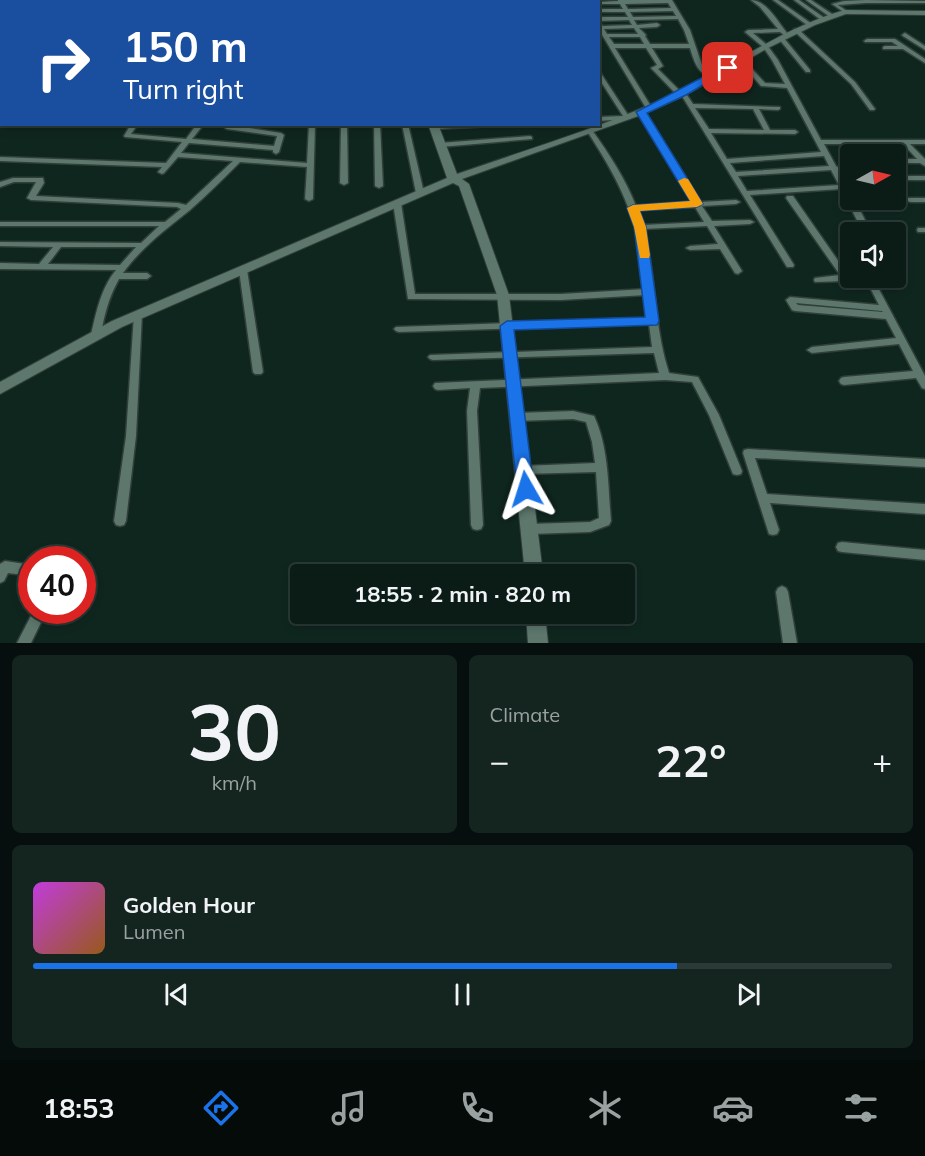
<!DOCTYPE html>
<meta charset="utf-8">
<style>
:root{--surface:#0b1c17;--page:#142520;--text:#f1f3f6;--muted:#9aa1a1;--line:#2b3a36;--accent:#1a73e8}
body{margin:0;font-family:Mulish,sans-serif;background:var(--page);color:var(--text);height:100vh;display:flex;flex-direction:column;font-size:22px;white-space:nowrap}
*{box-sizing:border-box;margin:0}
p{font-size:20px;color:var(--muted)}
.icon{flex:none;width:33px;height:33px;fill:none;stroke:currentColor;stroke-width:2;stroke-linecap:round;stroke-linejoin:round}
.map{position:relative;height:643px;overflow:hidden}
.side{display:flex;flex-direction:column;gap:12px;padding:12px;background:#060f0d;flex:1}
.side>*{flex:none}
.hud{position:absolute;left:0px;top:0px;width:600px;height:126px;box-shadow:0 3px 9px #0003,0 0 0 2px var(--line);background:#1a4fa0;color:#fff;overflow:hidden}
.needle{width:39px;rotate:82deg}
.fabs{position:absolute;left:840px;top:144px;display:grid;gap:12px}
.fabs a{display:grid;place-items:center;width:66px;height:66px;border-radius:6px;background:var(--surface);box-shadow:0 3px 9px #0003,0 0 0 2px var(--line);font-size:30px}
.speed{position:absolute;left:18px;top:546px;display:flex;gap:12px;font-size:30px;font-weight:700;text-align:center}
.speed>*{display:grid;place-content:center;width:78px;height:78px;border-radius:50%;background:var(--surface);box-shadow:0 3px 9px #0003,0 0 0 2px var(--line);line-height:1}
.speed .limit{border:9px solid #d22;background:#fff;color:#111}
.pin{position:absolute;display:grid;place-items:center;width:51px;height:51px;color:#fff;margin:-26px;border-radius:12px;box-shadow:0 3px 9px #0006}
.me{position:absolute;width:66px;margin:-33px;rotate:354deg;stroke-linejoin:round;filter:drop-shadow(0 0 4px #0008)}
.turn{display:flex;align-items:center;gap:21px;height:126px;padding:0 24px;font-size:27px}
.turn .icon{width:78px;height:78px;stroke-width:2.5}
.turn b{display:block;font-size:42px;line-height:51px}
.big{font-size:45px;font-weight:700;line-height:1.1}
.side .card{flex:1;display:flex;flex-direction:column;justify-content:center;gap:9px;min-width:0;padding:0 21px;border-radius:9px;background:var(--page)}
.side .dial{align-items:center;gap:0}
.dial b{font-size:78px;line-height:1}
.song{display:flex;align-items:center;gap:18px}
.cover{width:72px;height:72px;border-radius:9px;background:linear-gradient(135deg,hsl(290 70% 55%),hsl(30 70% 35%))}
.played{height:6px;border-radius:3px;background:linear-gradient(90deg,var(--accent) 75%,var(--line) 75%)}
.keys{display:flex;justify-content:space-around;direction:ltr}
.heat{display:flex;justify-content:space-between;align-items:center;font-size:33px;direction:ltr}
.side .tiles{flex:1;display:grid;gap:12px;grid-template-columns:1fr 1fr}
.card:last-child{grid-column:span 2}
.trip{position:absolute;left:290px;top:564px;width:345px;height:60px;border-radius:6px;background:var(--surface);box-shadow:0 3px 9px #0003,0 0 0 2px var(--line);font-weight:700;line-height:60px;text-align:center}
.tabs{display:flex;height:96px;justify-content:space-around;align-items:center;background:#040b09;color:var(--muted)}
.tabs .icon{width:42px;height:42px}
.tabs .on{color:var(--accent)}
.tabs b{font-size:27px;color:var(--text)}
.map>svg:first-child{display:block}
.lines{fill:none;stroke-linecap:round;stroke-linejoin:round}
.street-casing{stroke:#303f39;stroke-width:3}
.secondary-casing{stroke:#303f39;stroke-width:2}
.street{fill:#5d776d;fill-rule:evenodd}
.secondary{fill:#5d776d;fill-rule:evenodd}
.route{fill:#1a73e8;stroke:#114b97;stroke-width:1.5}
.slow{fill:#f59e0b}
</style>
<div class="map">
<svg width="925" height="643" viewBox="0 0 925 643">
<rect width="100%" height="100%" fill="#0f261f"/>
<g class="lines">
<g class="street-casing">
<g id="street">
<path d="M62,0H67L66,2H61Z"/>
<path d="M86,0H91L90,2H85Z"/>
<path d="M110,0H114V2H109Z"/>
<path d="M134,0H138V2H133Z"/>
<path d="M158,0H162V2H157Z"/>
<path d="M181,0H185V2H180Z"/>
<rect x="240" y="0" width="4" height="2"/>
<rect x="270" y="0" width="4" height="2"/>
<rect x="308" y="0" width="4" height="2"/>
<path d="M350,0H364L362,2H344Z"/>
<path d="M421,0H425L426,2H421Z"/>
<path d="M444,0H448L449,2H444Z"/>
<path d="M467,0H471L472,2H467Z"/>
<path d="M499,0H503L504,2H499Z"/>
<path d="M518,0H522L523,2H518Z"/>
<path d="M545,0H549L550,2H545Z"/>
<path d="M564,0H568L569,2H564Z"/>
<path d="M583,0H587L588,2H583Z"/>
<path d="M618,0H672L690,30L702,65L717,75C699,80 694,61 690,48H652L663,66L658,69L681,92H685L693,104L780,107V109L778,110L759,109L770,130H795L798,132L795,134L711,133L727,159L821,152L787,88L761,86L738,60L743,59L765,83L785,84L772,60L763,47L745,32L748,30L778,29L760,7L751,0C766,0 778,22 787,33L784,35L780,32L753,33L767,45L778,60L821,140H925V144H910L925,159V166L920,163H896V159H917L903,144H824L836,166L839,168L838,169L849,187L850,200H855L871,232H863L841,189L750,195L794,265L793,267H787L682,96H678L651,68L657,65L646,48H615L652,108L649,110L646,108L598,28V22L603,26L632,25L629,20L598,21V17H628L625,12H598V9H623L620,4H598V2L618,1ZM668,3L671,8L628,9L625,4ZM673,11L676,16L633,17L630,12ZM678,19L684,30L689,44H650L645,36L646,35L639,28L657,27L660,25L657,23L637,25L634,20ZM634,28L638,34H607L604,29ZM609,37H640L644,44H614ZM695,108L753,109L764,130L709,129ZM824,156L829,166L736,172L730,163ZM831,170L839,185L747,191L738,176Z"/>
<path d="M773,0H778L812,24L807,25Z"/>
<path d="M794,0H799L826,19L821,20Z"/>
<path d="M806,0H811L835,16L830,17Z"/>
<path d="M866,0L925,1V3H866L838,5L847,11V12L845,13L832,4L844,1Z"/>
<rect x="0" y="16" width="2" height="4"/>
<path d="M794,29H798L855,82L875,109L874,110H870L851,84L794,31Z"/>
<path d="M905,33L925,46V50L903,36L902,35Z"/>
<path d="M0,36H2V41L0,42Z"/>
<path d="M779,37H783L810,70V72H806L779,39Z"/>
<path d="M867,39H895L925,59V63L903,49H883V47L885,46H898L892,42H865L864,41Z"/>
<rect x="0" y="57" width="2" height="4"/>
<path d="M598,69L630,118L629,119L598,121V117L623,116L598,77Z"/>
<path d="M641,110L644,112L700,202L736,200L740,202L736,204L702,206L712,221L750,220L754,222L750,224L714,226L742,271L738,274L735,273L720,249L690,250L686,248L690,246L718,244L707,226L644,229C656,277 654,327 669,373L698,377L719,415L742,471L741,474L737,475L733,474L709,415L692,382L665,380L480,388L477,411L483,525L481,529L477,530L473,529L471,525L467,411L470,388L438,390L435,389L433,386L435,383L659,373L654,353L433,360L430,359L428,357L430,355L652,347L649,324L399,332L396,331L394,329L396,327L648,318L646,295L561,300L408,299L393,203L397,201L401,203L415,294H561L646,289C640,224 623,186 587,131L592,130C609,154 625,178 636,206L692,202L638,112ZM695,207L704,222L643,225L638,210Z"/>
<path d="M131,124H138L131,134L186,139L197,124H204L192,139L274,146L277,136L227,129L225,128L224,124L281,133L284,135L279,152L276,154L273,152V150L189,143L181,153L307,163L309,124H315L313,199L309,201L305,199L307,167L240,162C224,178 207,195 190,210C166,229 141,248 123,273H147L151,276L147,279H119C109,297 104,315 101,335L96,338L91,335C96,313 101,288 116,270L0,269V263L39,264L53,247L0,246V242L141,243L159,226H0V222H165L181,209L177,207L31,200L27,198L36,182H14L0,187V182L13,178H43L44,183L36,196L178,203L186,205L233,161L178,157L164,173L162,174L158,172L162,167L0,161V157L166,163L182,142L125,137L124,136ZM61,247H136L120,265L48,264Z"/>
<path d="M341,124H347L348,183L344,185L340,183Z"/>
<path d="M374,124H380L383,186L379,188L375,186Z"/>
<path d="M402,124H408L424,193L423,195H420L416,193Z"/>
<path d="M445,124H494L491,126L434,129L431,127L434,125Z"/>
<path d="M530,136L532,137V139L440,147L437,145L440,143Z"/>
<rect x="896" y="176" width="29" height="4"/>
<path d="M787,196H793L848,275L850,274V278H854L853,279L846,281L815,282L814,280L815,278L840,275L786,198Z"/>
<path d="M907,198H925V202H910L906,200Z"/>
<path d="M918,228H925V232H918L917,230Z"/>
<path d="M243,267L247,270L263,372L261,374H255L253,372L239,270Z"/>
<path d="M865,278H873L925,376V389L922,388L916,378L844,385L841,384L839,381L841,378L844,377L913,371L899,344L812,353L807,350L812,347L896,338L886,319L795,311L792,310L786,300L790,297L879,305ZM796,303L882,311L883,312L798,305Z"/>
<path d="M138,311L142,314L136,436L126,521L124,525L120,526L116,525L114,521L126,436L134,314Z"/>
<path d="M573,411L594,416C609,448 608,487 611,521L609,525L590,532L530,534L526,533L524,529L526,525L530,524L590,522L599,518L596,472L523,474L519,473L518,470L519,467L523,466L595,463L592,442L586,422L573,419L517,421L513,420L512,417L513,414L517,413Z"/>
<path d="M748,449L925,459V467L755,458L767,494L925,504V514L770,503L779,530L777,534L773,535L769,534L743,453L744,450Z"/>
<path d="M842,542L925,550V560L842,552L838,551L836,547L838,543Z"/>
<path d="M5,561L32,565V576L8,573L4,581L0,583V564Z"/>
<path d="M82,571L90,573L92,577L90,581L82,583Z"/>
<path d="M782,586L786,588L788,592L797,643H783L776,592L778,588Z"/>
<path d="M34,610H47L31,643H17Z"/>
</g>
</g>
<g class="secondary-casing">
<g id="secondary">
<rect x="401" y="0" width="8" height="2"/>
<path d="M845,10L925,11V15L846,14L815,25L768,48L686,95L644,114L462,179L469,184L509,295L543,574H525L497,295L459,186L453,183L122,327L0,394V382L112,321L447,178L428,124H438L457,174C531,148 607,126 678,92C734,65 784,27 845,10Z"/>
<path d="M526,614H545L548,643H528Z"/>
</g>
</g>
<use href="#street" class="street"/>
<use href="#secondary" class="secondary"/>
</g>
<path class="route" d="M724,66L732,68L686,95L647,113L703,204L697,207L640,211L646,227L659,321L657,325L514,330L534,489L532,494L526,496L520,494L517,489L500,326L507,321L645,317L634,227L627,208L633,205L690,201L636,112Z"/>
<path class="slow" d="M684,178L688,179L703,204L697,207L640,211L646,227L650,255L649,258H640L634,227L627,208L633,205L690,201L678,181Z"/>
</svg>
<div class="fabs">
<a><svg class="needle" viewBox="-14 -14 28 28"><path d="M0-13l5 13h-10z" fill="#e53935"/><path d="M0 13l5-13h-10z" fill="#9aa1a1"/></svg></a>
<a><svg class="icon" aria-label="sound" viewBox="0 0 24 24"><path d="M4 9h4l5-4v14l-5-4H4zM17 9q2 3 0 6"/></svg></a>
</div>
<div class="speed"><div class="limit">40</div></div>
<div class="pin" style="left:728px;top:68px;background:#d93025"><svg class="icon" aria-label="arrive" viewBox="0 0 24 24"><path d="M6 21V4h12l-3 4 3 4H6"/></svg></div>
<svg class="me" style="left:526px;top:489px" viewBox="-20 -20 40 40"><path d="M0-17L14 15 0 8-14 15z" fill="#1a73e8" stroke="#fff" stroke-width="4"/></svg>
<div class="trip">18:55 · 2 min · 820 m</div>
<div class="hud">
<div class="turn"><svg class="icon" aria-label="right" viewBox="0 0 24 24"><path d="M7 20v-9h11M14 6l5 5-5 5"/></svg><div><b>150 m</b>Turn right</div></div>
</div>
</div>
<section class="side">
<div class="tiles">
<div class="card dial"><b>30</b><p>km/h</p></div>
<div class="card"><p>Climate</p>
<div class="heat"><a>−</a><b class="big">22°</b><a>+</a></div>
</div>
<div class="card">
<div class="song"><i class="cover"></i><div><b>Golden Hour</b><p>Lumen</p></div></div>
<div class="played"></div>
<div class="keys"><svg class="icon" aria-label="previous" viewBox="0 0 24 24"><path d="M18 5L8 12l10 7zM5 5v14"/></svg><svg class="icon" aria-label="pause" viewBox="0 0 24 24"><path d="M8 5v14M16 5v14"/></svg><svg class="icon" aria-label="next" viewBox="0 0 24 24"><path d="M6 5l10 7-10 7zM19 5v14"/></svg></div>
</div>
</div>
</section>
<nav class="tabs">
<b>18:53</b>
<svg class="icon on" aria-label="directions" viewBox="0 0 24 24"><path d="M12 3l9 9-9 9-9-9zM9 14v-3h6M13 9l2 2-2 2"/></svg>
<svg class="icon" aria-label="music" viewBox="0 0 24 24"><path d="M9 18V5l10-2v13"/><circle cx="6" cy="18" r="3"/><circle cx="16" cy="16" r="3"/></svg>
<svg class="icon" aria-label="phone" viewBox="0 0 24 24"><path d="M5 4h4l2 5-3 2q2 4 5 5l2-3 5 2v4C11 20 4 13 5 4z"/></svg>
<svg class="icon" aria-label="climate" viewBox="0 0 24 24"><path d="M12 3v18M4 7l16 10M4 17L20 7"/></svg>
<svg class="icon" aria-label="car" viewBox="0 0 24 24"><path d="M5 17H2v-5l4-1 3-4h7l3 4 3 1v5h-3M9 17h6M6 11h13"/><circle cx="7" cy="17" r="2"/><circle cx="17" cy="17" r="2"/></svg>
<svg class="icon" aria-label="filters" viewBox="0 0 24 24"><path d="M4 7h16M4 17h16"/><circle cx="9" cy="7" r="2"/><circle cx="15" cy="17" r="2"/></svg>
</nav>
